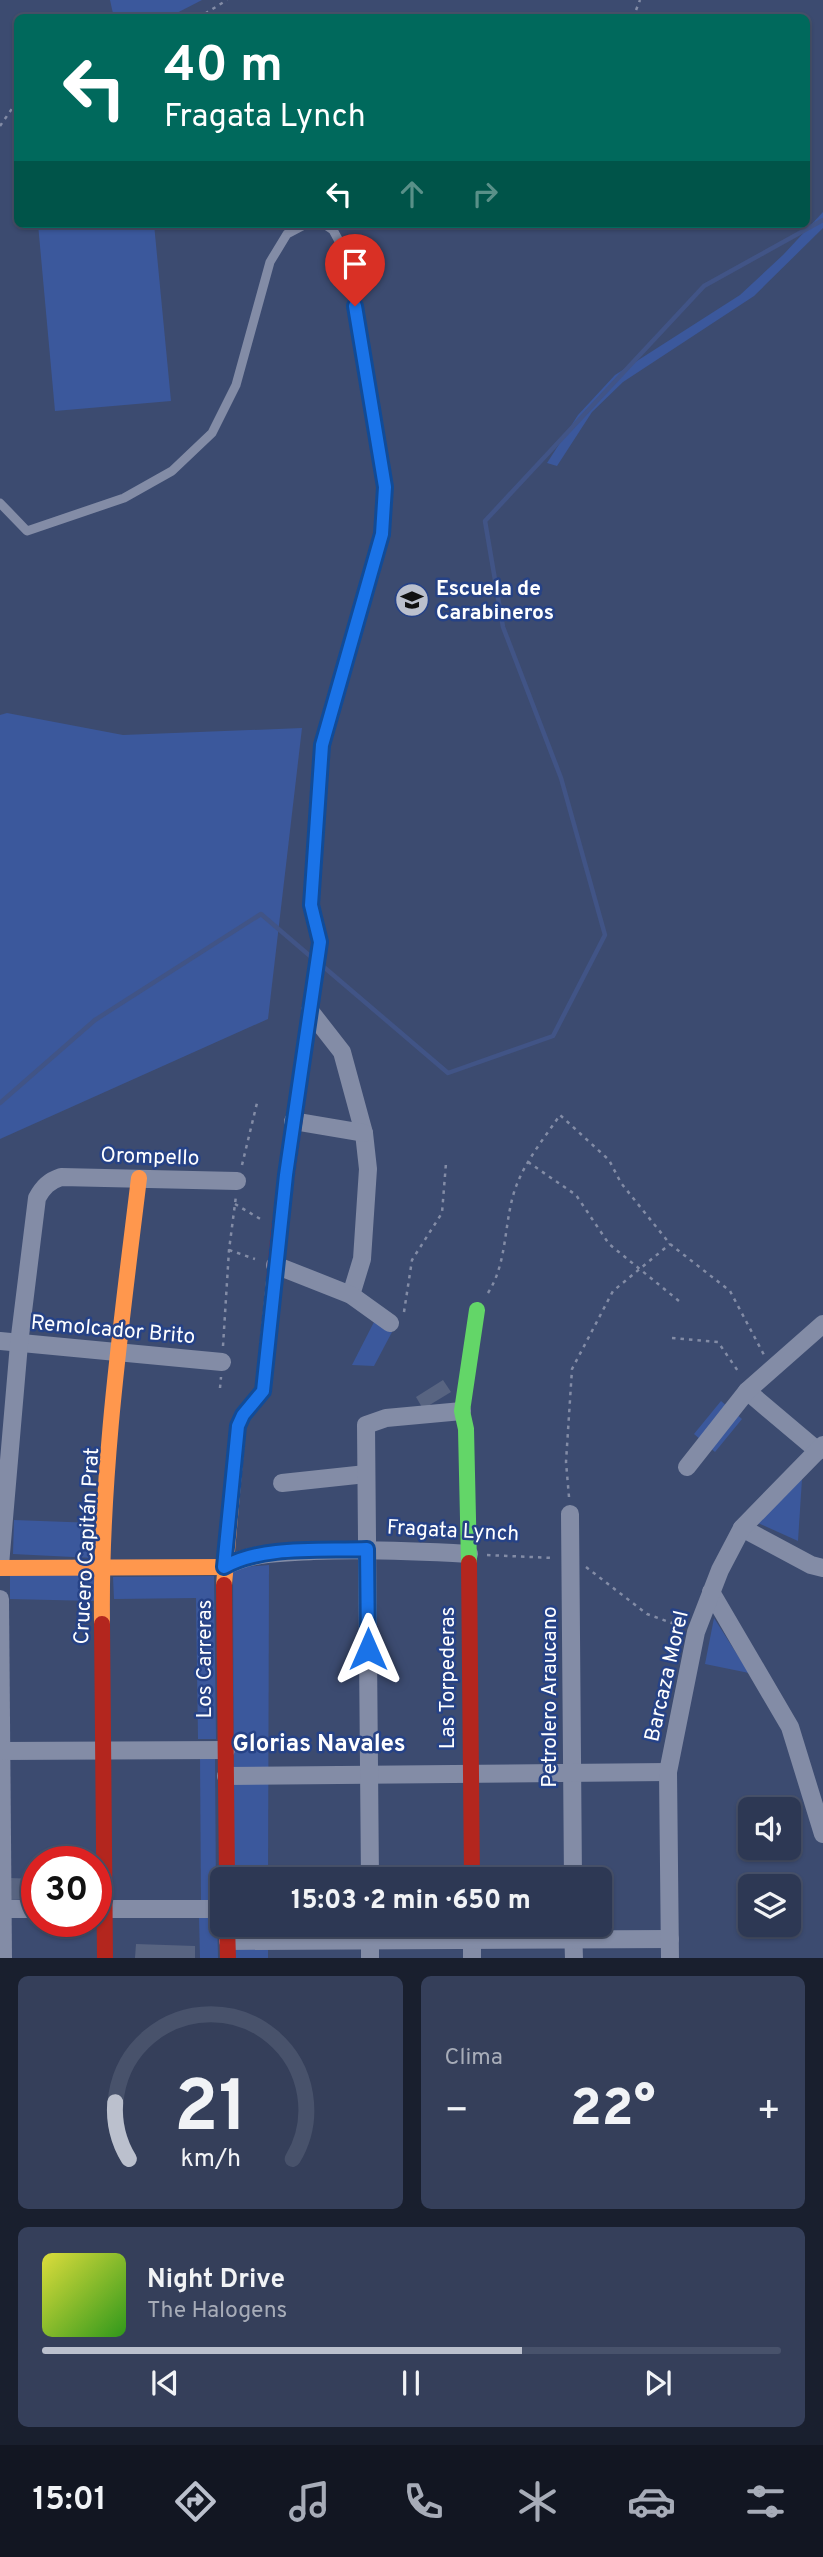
<!DOCTYPE html>
<html lang="es">
<meta charset="utf-8">
<style>
:root{--surface:#2d3854;--page:#353f5a;--text:#f1f3f6;--muted:#a7acb8;--line:#48526b;--accent:#bbc0cd}
body{margin:0;font-family:Overpass,sans-serif;background:var(--page);color:var(--text);height:100vh;display:flex;flex-direction:column;font-size:26px;white-space:nowrap}
*{box-sizing:border-box;margin:0}
p{font-size:23px;color:var(--muted)}
.icon{flex:none;width:38px;height:38px;fill:none;stroke:currentColor;stroke-width:2;stroke-linecap:round;stroke-linejoin:round}
.map{position:relative;height:1958px;overflow:hidden}
.sheet{display:flex;flex-direction:column;gap:18px;padding:18px;background:#191f2e;flex:1}
.sheet>*{flex:none}
.banner{position:absolute;left:14px;top:14px;width:796px;height:214px;border-radius:10px;box-shadow:0 2px 5px #0004,0 0 0 2px var(--line);background:#00695c;color:#fff;overflow:hidden}
.tools{position:absolute;left:738px;top:1797px;display:grid;gap:14px}
.tools a{display:grid;place-items:center;width:63px;height:63px;border-radius:10px;background:var(--surface);box-shadow:0 2px 5px #0004,0 0 0 2px var(--line);font-size:35px}
.speed{position:absolute;left:21px;top:1846px;display:flex;gap:14px;font-size:35px;font-weight:700;text-align:center}
.speed>*{display:grid;place-content:center;width:91px;height:91px;border-radius:50%;background:var(--surface);box-shadow:0 2px 5px #0004,0 0 0 2px var(--line);line-height:1}
.speed .limit{border:10px solid #d22;background:#fff;color:#111}
.pin{position:absolute;display:grid;place-items:center;width:60px;height:60px;color:#fff;margin:-72px -30px;border-radius:50% 50% 50% 0;rotate:-45deg;box-shadow:0 0 7px #0007}
.pin .icon{rotate:45deg}
.me{position:absolute;width:77px;margin:-38px;rotate:0deg;stroke-linejoin:round;filter:drop-shadow(0 0 5px #0008)}
.turn{display:flex;align-items:center;gap:24px;height:147px;padding:0 35px;font-size:32px}
.turn .icon{width:91px;height:91px;stroke-width:2.5}
.turn b{display:block;font-size:49px;line-height:60px}
.lanes{display:flex;align-items:center;height:66px;padding:0 35px;background:#0003;justify-content:center;gap:35px;direction:ltr}
.lanes .off{opacity:.35}
.big{font-size:52px;font-weight:800;line-height:1.1}
.sheet .card{flex:1;display:flex;flex-direction:column;justify-content:center;gap:10px;min-width:0;padding:0 24px;border-radius:10px;background:var(--page)}
.sheet .dial{align-items:center;gap:0}
.dial svg{height:182px;overflow:visible;fill:none;stroke:var(--line);stroke-width:7;stroke-linecap:round;text-anchor:middle}
.dial text{fill:var(--text);stroke:none}
.song{display:flex;align-items:center;gap:21px}
.cover{width:84px;height:84px;border-radius:10px;background:linear-gradient(135deg,hsl(60 70% 55%),hsl(110 70% 35%))}
.played{height:7px;border-radius:4px;background:linear-gradient(90deg,var(--accent) 65%,var(--line) 65%)}
.keys{display:flex;justify-content:space-around;direction:ltr}
.heat{display:flex;justify-content:space-between;align-items:center;font-size:38px;direction:ltr}
.sheet .tiles{flex:1;display:grid;gap:18px;grid-template-columns:1fr 1fr}
.card:last-child{grid-column:span 2}
.trip{position:absolute;left:210px;top:1867px;width:402px;height:70px;border-radius:10px;background:var(--surface);box-shadow:0 2px 5px #0004,0 0 0 2px var(--line);font-weight:800;line-height:70px;text-align:center}
.menu{display:flex;height:112px;justify-content:space-around;align-items:center;background:#121622;color:var(--muted)}
.menu .icon{width:49px;height:49px}
.menu .on{color:var(--accent)}
.menu b{font-size:32px;color:var(--text)}
.map>svg:first-child{display:block}
.green{fill:#3b589c}
.lines{fill:none;stroke-linecap:round;stroke-linejoin:round}
.stream{stroke:#415486;stroke-width:4.5}
.building{fill:#586481}
.path{stroke:#838ca6;stroke-width:2.5;stroke-dasharray:3.5 5;stroke-linecap:butt}
.lane{stroke:#838ca6;stroke-width:9}
.street{stroke:#838ca6;stroke-width:18}
.fast{stroke:#63d668;stroke-width:16}
.slow{stroke:#ff974d;stroke-width:16}
.jam{stroke:#b3261e;stroke-width:16}
.route-casing{stroke:#114b97;stroke-width:18}
.route{stroke:#1a73e8;stroke-width:12}
.labels{text-anchor:middle;stroke-width:5;stroke-linejoin:round;paint-order:stroke}
.poi-label{font-size:21px;font-weight:bold;fill:#fff;stroke:#264286;text-anchor:start}
.street-label{font-size:21px;fill:#fff;stroke:#264286}
.quarter-label{font-size:24px;font-weight:bold;fill:#fff;stroke:#264286}
</style>
<div class="map">
<svg width="823" height="1959" viewBox="0 0 823 1959">
<rect width="100%" height="100%" fill="#3c4b70"/>
<g class="green">
<path d="M110,0H202L169,17L114,18Z"/>
<path d="M823,212V228L754,296L623,382L592,412L557,466L547,463L578,415L615,375L740,295L783,255Z"/>
<path d="M38,224H154L171,401L55,411Z"/>
<path d="M7,713L123,735L302,728L268,1019L0,1139V715Z"/>
<path d="M374,1322L392,1332L374,1366L352,1365Z"/>
<path d="M721,1401L742,1419L715,1452L694,1434Z"/>
<path d="M802,1479L798,1541L758,1523Z"/>
<path d="M14,1520L95,1523L93,1558L13,1554Z"/>
<path d="M269,1565L268,1879H234L233,1568Z"/>
<path d="M10,1570L95,1573V1601L10,1599Z"/>
<path d="M214,1576L216,1739H198L196,1598L114,1599L113,1577Z"/>
<path d="M714,1618L749,1673L705,1664Z"/>
<path d="M200,1756H215L216,1900H201Z"/>
<path d="M199,1917H217L218,1958H200Z"/>
<rect x="235" y="1925" width="33" height="33"/>
</g>
<g class="lines">
<g class="stream">
<path d="M325,968L448,1073L553,1036L605,935L561,778L503,627L485,521L704,286L823,220"/>
<path d="M0,1103L95,1020L261,914L310,956"/>
</g>
</g>
<g class="building">
<path d="M443,1380L451,1392L423,1409L416,1397Z"/>
<path d="M10,1878L37,1879V1899L10,1900Z"/>
<path d="M136,1944L195,1946V1959L135,1958Z"/>
</g>
<g class="lines">
<g class="path">
<path d="M198,18L227,0"/>
<path d="M633,18L640,0"/>
<path d="M0,126L18,100"/>
<path d="M528,1162L576,1195L609,1244L679,1301"/>
<path d="M242,1165L257,1103"/>
<path d="M235,1204L262,1220"/>
<path d="M229,1250L255,1259"/>
<path d="M488,1293C509,1260 503,1219 517,1184C527,1159 545,1137 560,1115L609,1160L621,1183L670,1244L730,1291L764,1355"/>
<path d="M404,1312L412,1260L442,1213L446,1163"/>
<path d="M672,1338L718,1342L740,1374"/>
<path d="M223,1346L229,1250L236,1196"/>
<path d="M220,1388L221,1377"/>
<path d="M569,1497L566,1462L572,1369L613,1291L670,1244"/>
<path d="M487,1555L553,1558"/>
<path d="M586,1567L647,1614L680,1626"/>
</g>
<g class="lane">
<path d="M0,503L27,531L124,498L172,471L212,433L236,385L270,262L287,234L306,224"/>
<path d="M312,904L324,732L382,534L385,487L345,252L333,230L324,224"/>
</g>
<g class="street">
<path d="M310,1011L342,1052L364,1133L368,1169L362,1259L351,1295"/>
<path d="M293,1121L364,1133"/>
<path d="M275,1265L351,1295L390,1323"/>
<path d="M0,1341L222,1362"/>
<path d="M747,1391L818,1451"/>
<path d="M687,1467L747,1391L823,1324"/>
<path d="M282,1483L366,1474"/>
<path d="M570,1514L573,1880"/>
<path d="M742,1528L811,1565L823,1568"/>
<path d="M0,1565L19,1344L37,1198C43,1187 49,1181 61,1177L237,1181"/>
<path d="M224,1567C251,1552 282,1553 313,1551C365,1549 417,1551 469,1554"/>
<path d="M711,1592L790,1727L823,1834"/>
<path d="M0,1599L3,1959"/>
<path d="M0,1751L226,1750"/>
<path d="M226,1776L668,1772"/>
<path d="M370,1880L366,1425L386,1418L462,1411"/>
<path d="M0,1909H37"/>
<path d="M96,1909H222"/>
<path d="M370,1925V1959"/>
<path d="M472,1925V1959"/>
<path d="M573,1925L574,1959"/>
<path d="M228,1941L670,1939"/>
<path d="M670,1959L668,1772L696,1632L720,1570L742,1528L823,1445"/>
</g>
<g class="fast">
<path d="M310,1012L320,942L311,905"/>
<path d="M469,1563L466,1429L462,1411L477,1310"/>
</g>
<g class="slow">
<path d="M0,1568L224,1567"/>
<path d="M224,1585L238,1426L243,1415L263,1391L274,1281"/>
<path d="M102,1624C100,1475 121,1326 139,1178"/>
</g>
<g class="jam">
<path d="M274,1281L279,1230L310,1012"/>
<path d="M469,1563L472,1880"/>
<path d="M224,1585L227,1880"/>
<path d="M102,1624L105,1959"/>
<path d="M227,1925L228,1959"/>
</g>
</g>
<g class="lines">
<g class="route-casing">
<path id="route" d="M355,306L385,487L382,534L322,745L311,905L320,942L286,1175L263,1391L243,1415L238,1426L224,1567C262,1545 323,1551 367,1549L368,1649"/>
</g>
<use href="#route" class="route"/>
</g>
<defs>
<g id="university-disc" transform="scale(1.75)"><circle r="9.5" fill="#bbc0cd" stroke="#264286"/><path d="M0-5L7-2L0 1L-7-2ZM-4 1L0 2.5L4 1V4Q0 6-4 4Z" fill="#111"/></g>
</defs>
<g fill-rule="evenodd">
<use href="#university-disc" x="412" y="600"/>
</g>
<g class="labels">
<g class="poi-label">
<text x="436" y="595">Escuela de<tspan x="436" dy="24">Carabineros</tspan></text>
</g>
<g class="street-label">
<text transform="translate(150 1156) rotate(2)" y="7">Orompello</text>
<text transform="translate(113 1329) rotate(5)" y="7">Remolcador Brito</text>
<text transform="translate(453 1530) rotate(3)" y="7">Fragata Lynch</text>
<text transform="translate(86 1546) rotate(-87)" y="7">Crucero Capitán Prat</text>
<text transform="translate(204 1659) rotate(-90)" y="7">Los Carreras</text>
<text transform="translate(666 1676) rotate(-77)" y="7">Barcaza Morel</text>
<text transform="translate(447 1678) rotate(-90)" y="7">Las Torpederas</text>
<text transform="translate(549 1697) rotate(-90)" y="7">Petrolero Araucano</text>
</g>
<g class="quarter-label">
<text x="319" y="1751">Glorias Navales</text>
</g>
</g>
</svg>
<div class="tools">
<a><svg class="icon" aria-label="sound" viewBox="0 0 24 24"><path d="M4 9h4l5-4v14l-5-4H4zM17 9q2 3 0 6"/></svg></a>
<a><svg class="icon" aria-label="layers" viewBox="0 0 24 24"><path d="M12 4l9 5-9 5-9-5zM3 14l9 5 9-5"/></svg></a>
</div>
<div class="speed"><div class="limit">30</div></div>
<div class="pin" style="left:355px;top:306px;background:#d93025"><svg class="icon" aria-label="arrive" viewBox="0 0 24 24"><path d="M6 21V4h12l-3 4 3 4H6"/></svg></div>
<svg class="me" style="left:368px;top:1649px" viewBox="-20 -20 40 40"><path d="M0-17L14 15 0 8-14 15z" fill="#1a73e8" stroke="#fff" stroke-width="4"/></svg>
<div class="trip">15:03 · 2 min · 650 m</div>
<div class="banner">
<div class="turn"><svg class="icon" aria-label="left" viewBox="0 0 24 24"><path d="M17 20v-9H6M10 6l-5 5 5 5"/></svg><div><b>40 m</b>Fragata Lynch</div></div>
<div class="lanes"><svg class="icon" aria-label="left" viewBox="0 0 24 24"><path d="M17 20v-9H6M10 6l-5 5 5 5"/></svg><svg class="icon off" aria-label="ahead" viewBox="0 0 24 24"><path d="M12 20V5M6 11l6-6 6 6"/></svg><svg class="icon off" aria-label="right" viewBox="0 0 24 24"><path d="M7 20v-9h11M14 6l5 5-5 5"/></svg></div>
</div>
</div>
<section class="sheet">
<div class="tiles">
<div class="card dial"><svg viewBox="0 0 100 80">
<path d="M14 69A42 42 0 1 1 86 69"/>
<path d="M14 69A42 42 0 0 1 8 44" stroke="#bbc0cd"/>
<text x="50" y="56" font-size="32" font-weight="700">21</text>
<text x="50" y="72" font-size="11">km/h</text>
</svg></div>
<div class="card"><p>Clima</p>
<div class="heat"><a>−</a><b class="big">22°</b><a>+</a></div>
</div>
<div class="card">
<div class="song"><i class="cover"></i><div><b>Night Drive</b><p>The Halogens</p></div></div>
<div class="played"></div>
<div class="keys"><svg class="icon" aria-label="previous" viewBox="0 0 24 24"><path d="M18 5L8 12l10 7zM5 5v14"/></svg><svg class="icon" aria-label="pause" viewBox="0 0 24 24"><path d="M8 5v14M16 5v14"/></svg><svg class="icon" aria-label="next" viewBox="0 0 24 24"><path d="M6 5l10 7-10 7zM19 5v14"/></svg></div>
</div>
</div>
</section>
<nav class="menu">
<b>15:01</b>
<svg class="icon on" aria-label="directions" viewBox="0 0 24 24"><path d="M12 3l9 9-9 9-9-9zM9 14v-3h6M13 9l2 2-2 2"/></svg>
<svg class="icon" aria-label="music" viewBox="0 0 24 24"><path d="M9 18V5l10-2v13"/><circle cx="6" cy="18" r="3"/><circle cx="16" cy="16" r="3"/></svg>
<svg class="icon" aria-label="phone" viewBox="0 0 24 24"><path d="M5 4h4l2 5-3 2q2 4 5 5l2-3 5 2v4C11 20 4 13 5 4z"/></svg>
<svg class="icon" aria-label="climate" viewBox="0 0 24 24"><path d="M12 3v18M4 7l16 10M4 17L20 7"/></svg>
<svg class="icon" aria-label="car" viewBox="0 0 24 24"><path d="M5 17H2v-5l4-1 3-4h7l3 4 3 1v5h-3M9 17h6M6 11h13"/><circle cx="7" cy="17" r="2"/><circle cx="17" cy="17" r="2"/></svg>
<svg class="icon" aria-label="filters" viewBox="0 0 24 24"><path d="M4 7h16M4 17h16"/><circle cx="9" cy="7" r="2"/><circle cx="15" cy="17" r="2"/></svg>
</nav>
